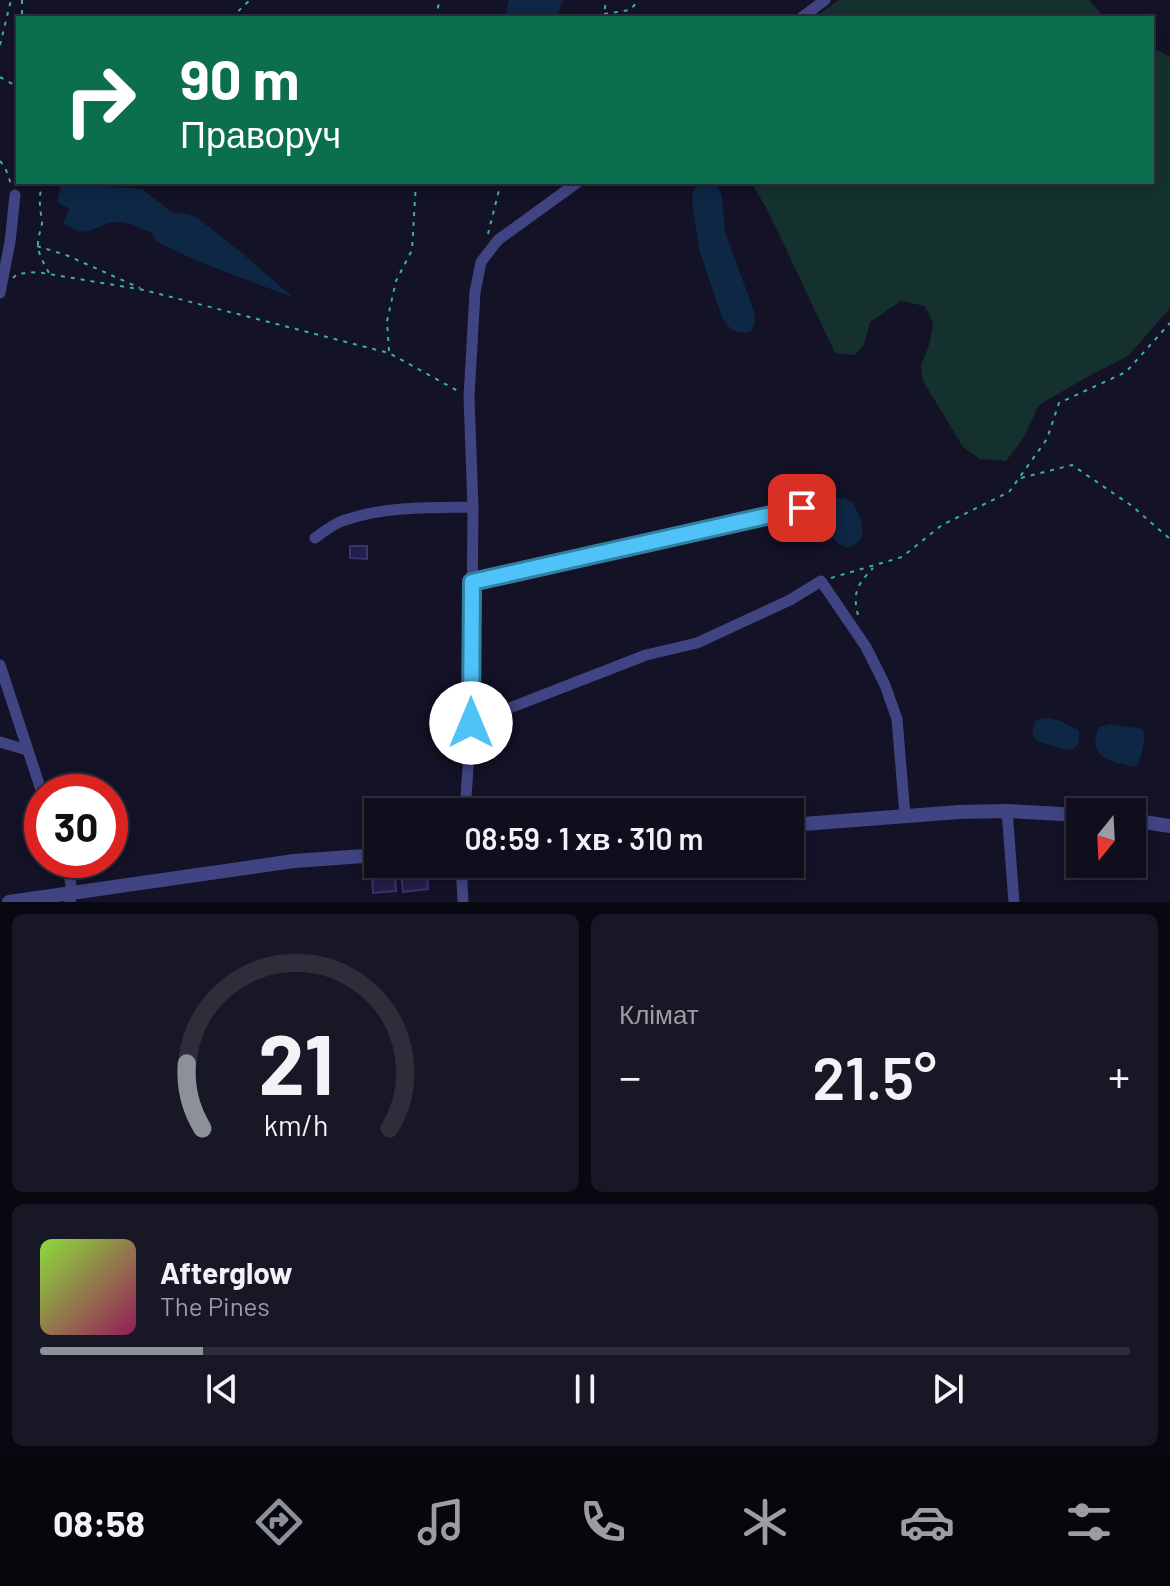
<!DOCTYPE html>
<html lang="uk">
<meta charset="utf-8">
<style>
:root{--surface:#0e0e1d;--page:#171726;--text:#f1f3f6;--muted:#9b9ca4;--line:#2e2e3b;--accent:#8c9099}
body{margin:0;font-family:Barlow,sans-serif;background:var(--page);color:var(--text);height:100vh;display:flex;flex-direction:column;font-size:30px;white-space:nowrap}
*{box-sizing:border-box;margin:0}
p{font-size:26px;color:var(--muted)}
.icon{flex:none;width:44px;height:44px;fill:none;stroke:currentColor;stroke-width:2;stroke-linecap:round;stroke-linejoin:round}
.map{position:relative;height:902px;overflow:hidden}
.details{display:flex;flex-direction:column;gap:12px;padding:12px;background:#080810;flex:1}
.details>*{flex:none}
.banner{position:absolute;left:16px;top:16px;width:1138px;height:168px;border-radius:0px;box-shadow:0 4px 12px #0003,0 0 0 2px var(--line);background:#0b6e4f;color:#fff;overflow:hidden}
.needle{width:52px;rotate:198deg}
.fabs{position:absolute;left:1066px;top:798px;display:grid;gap:16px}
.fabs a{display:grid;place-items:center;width:80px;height:80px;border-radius:0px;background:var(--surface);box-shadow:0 4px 12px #0003,0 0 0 2px var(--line);font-size:40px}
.speed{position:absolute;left:24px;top:774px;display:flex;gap:16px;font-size:40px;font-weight:700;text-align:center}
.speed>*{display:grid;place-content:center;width:104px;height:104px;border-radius:50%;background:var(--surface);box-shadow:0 4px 12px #0003,0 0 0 2px var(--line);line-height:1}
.speed .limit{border:12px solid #d22;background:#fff;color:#111}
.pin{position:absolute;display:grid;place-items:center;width:68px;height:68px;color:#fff;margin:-34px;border-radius:16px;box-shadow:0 4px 12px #0006}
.me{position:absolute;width:88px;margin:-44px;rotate:0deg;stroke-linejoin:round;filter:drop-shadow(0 0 6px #0008)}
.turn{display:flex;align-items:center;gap:28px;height:168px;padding:0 32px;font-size:36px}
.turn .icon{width:104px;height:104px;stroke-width:2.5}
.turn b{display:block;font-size:56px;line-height:68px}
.big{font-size:60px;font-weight:600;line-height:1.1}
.details .card{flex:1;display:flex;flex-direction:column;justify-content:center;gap:12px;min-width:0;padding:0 28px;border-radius:12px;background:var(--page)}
.details .dial{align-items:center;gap:0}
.dial svg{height:208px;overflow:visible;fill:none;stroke:var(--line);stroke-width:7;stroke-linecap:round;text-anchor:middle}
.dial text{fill:var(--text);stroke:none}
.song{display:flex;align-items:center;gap:24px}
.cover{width:96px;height:96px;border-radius:12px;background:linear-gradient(135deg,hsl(90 70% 55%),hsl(330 70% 35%))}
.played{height:8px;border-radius:4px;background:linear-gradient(90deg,var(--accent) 15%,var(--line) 15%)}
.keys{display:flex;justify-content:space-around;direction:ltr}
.heat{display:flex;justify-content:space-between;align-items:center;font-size:44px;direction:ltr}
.details .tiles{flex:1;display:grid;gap:12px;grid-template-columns:1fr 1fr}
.card:last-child{grid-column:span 2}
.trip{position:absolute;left:364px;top:798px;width:440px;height:80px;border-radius:0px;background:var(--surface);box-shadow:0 4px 12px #0003,0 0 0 2px var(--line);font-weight:600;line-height:80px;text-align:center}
.tab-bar{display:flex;height:128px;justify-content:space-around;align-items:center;background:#06060c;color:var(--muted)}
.tab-bar .icon{width:56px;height:56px}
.tab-bar .selected{color:var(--accent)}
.tab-bar b{font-size:36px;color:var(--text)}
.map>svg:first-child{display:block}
.green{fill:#15312d}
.water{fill:#0e2744}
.building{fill:#231f47;stroke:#393371;stroke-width:2}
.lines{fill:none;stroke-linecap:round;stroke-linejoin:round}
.path{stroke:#39b29f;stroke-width:2;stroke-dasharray:4 6;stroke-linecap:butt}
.minor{stroke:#404483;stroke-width:11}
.tertiary{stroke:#404483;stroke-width:14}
.route-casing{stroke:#337fa1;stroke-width:20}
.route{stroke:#4fc3f7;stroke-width:14}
</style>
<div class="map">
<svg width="1170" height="902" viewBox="0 0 1170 902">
<rect width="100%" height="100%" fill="#131227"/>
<g class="green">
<path d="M839,0H1089L1105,18H814Z"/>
<path d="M1152,47L1170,57V308L1128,356L1087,377L1039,405L1024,437L1006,461L980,459L963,447L923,381L921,366L930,342L933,323L925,306L901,301L870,322L864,344L855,355L835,353L768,211L751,182H1152Z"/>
</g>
<g class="water">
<path d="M509,0H563L556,18H505Z"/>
<path d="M62,182H97L102,186L142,189L172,212L195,216L242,253L294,298L197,261L157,242L151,232C142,229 129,222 119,222C94,222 91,243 63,223L69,209L57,202Z"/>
<path d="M710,182L717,185L722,197L725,232L754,311L755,323L751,331C737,336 728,329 722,317L700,252L692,202L693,191L699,184Z"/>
<path d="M837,498C843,498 845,497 850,501C858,508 867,531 860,540C858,543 851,546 848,548C826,542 817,511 837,498Z"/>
<path d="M1048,718L1061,721L1079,731C1080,741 1079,749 1068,750L1042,743L1036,740L1032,734L1036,720Z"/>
<path d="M1110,724L1143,729C1146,743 1142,755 1136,767C1112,762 1085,758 1099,727Z"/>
</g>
<g class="building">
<path d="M350,546H367V559L350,558Z"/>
<path d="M412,873V876L427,875L428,889L403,892L401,874Z"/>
<path d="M395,875L396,891L373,893L372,877Z"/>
</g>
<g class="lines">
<g class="path">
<path d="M22,0V18"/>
<path d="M604,14L630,10L639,0"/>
<path d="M231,18L250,0"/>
<path d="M435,18L440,0"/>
<path d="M601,18L604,14L606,0"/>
<path d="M0,45L11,0"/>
<path d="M0,77L18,87"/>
<path d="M0,161L5,167L12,187"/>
<path d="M43,182C38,196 40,208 42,222C42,229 38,235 38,242C37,253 44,263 49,273"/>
<path d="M488,234L501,182"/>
<path d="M37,246L66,255L140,288"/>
<path d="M13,278L17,274L37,272L144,290L389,353L458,391"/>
<path d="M389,351L387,321L396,281L412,250L416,182"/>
<path d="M1021,478L1072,465L1132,506L1170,539"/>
<path d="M831,578L902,557L942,525L1009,492L1047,439L1059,403L1126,372L1170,323"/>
<path d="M858,615C852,592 858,584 873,568"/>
</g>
<g class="minor">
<path d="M801,18L825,0"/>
<path d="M0,293L10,242L15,195"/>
<path d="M315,538C323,532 332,525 342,521C384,506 429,508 473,507"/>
<path d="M472,582L802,508"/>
<path d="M0,665L42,793"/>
<path d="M471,723L646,655L697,643L790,600L821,581L866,647L885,685L897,719L905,815"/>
<path d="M0,742L27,750"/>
<path d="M1007,811L1014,902"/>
<path d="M465,812L471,723L473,507L469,397L475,292L481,262L498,240L578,182"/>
<path d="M65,860C70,874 73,888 70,902"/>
<path d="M461,864L463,902"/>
</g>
<g class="tertiary">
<path d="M1132,820L1170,826"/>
<path d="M790,825L959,812L1007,811L1080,815"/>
<path d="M9,902L294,861L378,855"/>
</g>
</g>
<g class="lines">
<g class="route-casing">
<path id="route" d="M471,723L472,582L802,508"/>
</g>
<use href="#route" class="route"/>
</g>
</svg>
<div class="fabs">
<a><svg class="needle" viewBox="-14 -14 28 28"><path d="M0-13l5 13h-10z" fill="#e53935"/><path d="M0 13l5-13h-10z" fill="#9b9ca4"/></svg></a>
</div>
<div class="speed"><div class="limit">30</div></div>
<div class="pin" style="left:802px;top:508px;background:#d93025"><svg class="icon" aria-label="arrive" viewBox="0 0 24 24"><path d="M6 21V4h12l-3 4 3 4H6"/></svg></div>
<svg class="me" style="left:471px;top:723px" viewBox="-20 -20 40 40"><circle r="19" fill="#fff"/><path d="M0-13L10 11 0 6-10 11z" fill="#4fc3f7"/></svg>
<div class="trip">08:59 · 1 хв · 310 m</div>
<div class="banner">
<div class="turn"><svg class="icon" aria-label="right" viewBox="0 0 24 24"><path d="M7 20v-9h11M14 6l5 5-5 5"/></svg><div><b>90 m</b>Праворуч</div></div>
</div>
</div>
<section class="details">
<div class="tiles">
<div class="card dial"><svg viewBox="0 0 100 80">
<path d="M14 69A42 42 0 1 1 86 69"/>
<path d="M14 69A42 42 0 0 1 8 44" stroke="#8c9099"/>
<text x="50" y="56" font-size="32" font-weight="700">21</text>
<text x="50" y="72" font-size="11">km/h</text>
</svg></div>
<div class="card"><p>Клімат</p>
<div class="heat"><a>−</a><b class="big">21.5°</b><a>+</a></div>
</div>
<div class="card">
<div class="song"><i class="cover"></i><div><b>Afterglow</b><p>The Pines</p></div></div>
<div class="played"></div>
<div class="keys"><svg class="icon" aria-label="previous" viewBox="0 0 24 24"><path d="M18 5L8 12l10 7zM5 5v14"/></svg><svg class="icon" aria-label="pause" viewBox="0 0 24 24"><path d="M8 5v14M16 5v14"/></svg><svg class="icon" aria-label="next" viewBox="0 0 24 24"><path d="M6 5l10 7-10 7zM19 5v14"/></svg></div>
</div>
</div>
</section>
<nav class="tab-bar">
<b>08:58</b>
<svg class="icon selected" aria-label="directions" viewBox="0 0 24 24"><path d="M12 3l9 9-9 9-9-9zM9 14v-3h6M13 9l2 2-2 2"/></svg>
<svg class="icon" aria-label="music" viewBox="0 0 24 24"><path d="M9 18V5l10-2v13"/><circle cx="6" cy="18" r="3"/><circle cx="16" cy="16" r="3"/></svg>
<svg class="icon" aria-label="phone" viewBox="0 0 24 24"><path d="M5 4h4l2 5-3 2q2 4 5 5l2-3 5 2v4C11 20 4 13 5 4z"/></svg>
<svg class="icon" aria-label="climate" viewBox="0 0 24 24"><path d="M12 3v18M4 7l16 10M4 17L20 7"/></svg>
<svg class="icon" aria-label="car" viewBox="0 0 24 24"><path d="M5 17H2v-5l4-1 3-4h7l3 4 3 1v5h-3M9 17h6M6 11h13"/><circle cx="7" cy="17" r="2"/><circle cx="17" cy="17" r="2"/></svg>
<svg class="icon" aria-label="filters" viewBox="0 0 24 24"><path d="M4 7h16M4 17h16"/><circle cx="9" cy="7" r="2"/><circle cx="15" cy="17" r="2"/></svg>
</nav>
